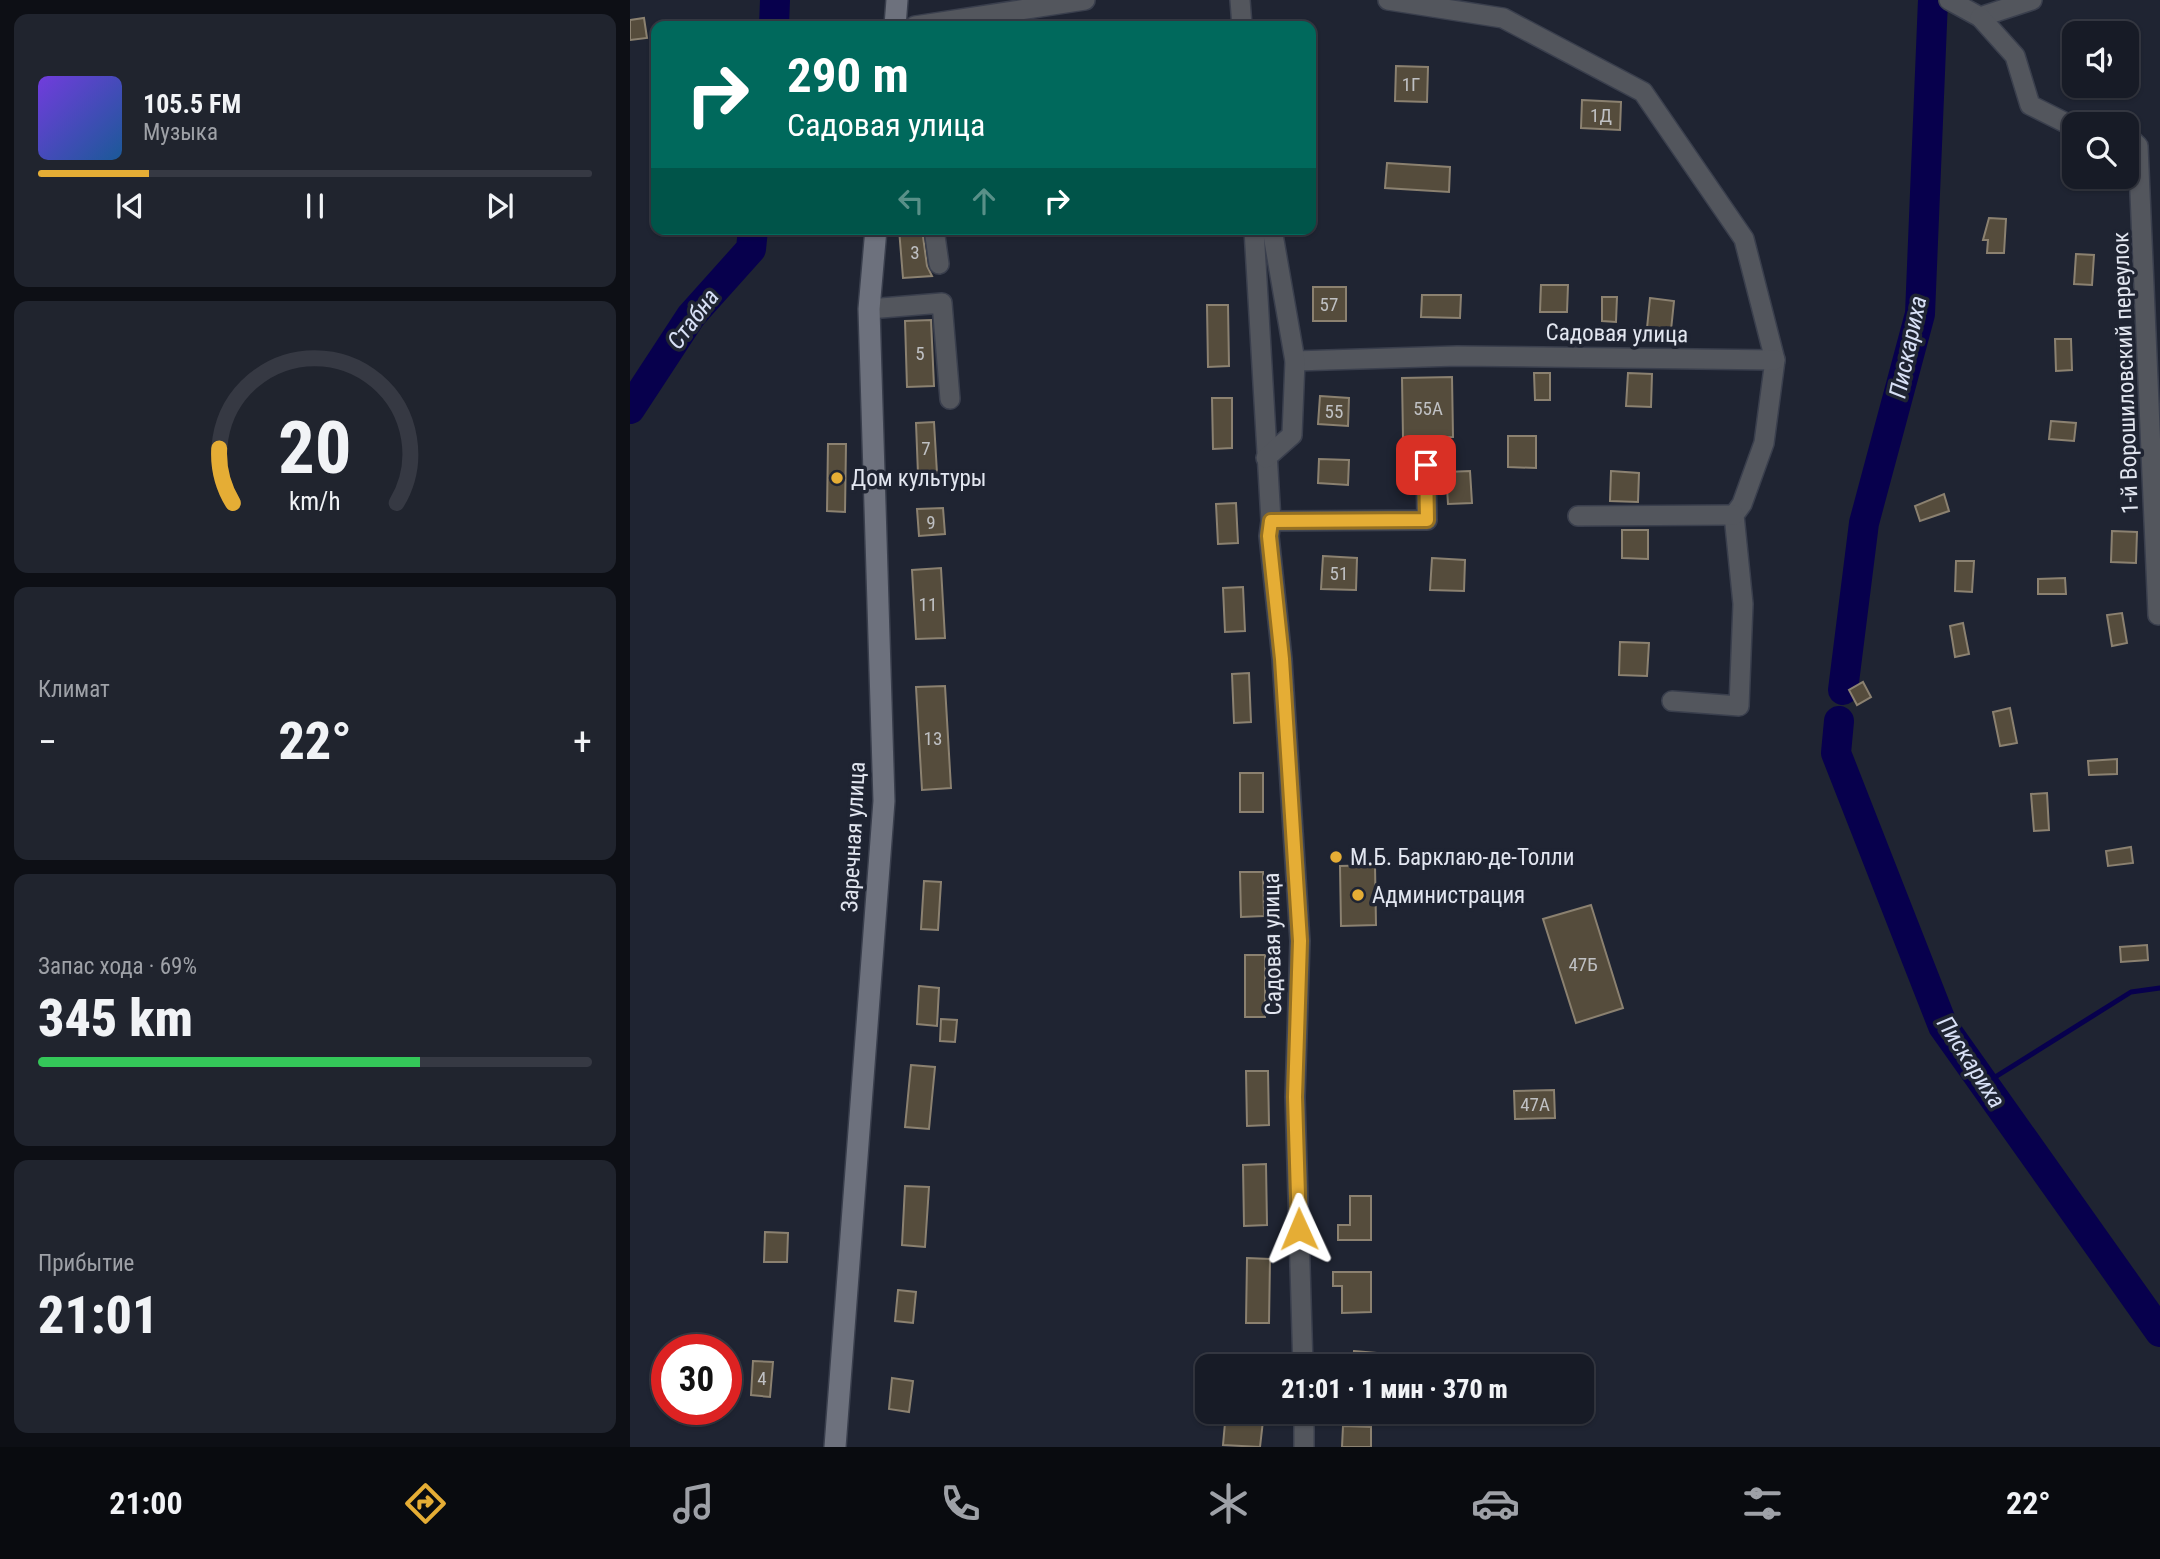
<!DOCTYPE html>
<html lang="ru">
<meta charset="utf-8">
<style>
:root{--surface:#171b26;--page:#20242e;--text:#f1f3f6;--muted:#9ea1a7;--line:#363943;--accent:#e5ad35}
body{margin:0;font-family:"Roboto Condensed",sans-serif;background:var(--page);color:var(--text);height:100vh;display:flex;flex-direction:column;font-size:26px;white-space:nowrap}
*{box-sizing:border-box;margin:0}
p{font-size:23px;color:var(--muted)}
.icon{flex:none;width:38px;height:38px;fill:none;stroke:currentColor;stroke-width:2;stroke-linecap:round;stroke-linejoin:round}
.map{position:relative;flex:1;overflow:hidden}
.panel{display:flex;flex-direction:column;gap:14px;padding:14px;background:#0d0f15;width:630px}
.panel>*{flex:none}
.top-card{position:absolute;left:21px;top:21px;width:665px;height:214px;border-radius:14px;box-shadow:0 2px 5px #0004,0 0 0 2px var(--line);background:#00695c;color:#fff;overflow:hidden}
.buttons{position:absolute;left:1432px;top:21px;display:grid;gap:14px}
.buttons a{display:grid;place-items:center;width:77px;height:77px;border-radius:14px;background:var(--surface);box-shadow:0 2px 5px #0004,0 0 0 2px var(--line);font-size:35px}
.speed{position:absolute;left:21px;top:1334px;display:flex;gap:14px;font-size:35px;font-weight:700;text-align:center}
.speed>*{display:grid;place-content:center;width:91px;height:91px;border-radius:50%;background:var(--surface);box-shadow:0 2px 5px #0004,0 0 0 2px var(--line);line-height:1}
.speed .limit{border:10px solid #d22;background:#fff;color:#111}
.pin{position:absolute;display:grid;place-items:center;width:60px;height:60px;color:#fff;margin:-30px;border-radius:14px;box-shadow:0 4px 10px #0006}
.me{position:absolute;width:77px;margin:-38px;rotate:359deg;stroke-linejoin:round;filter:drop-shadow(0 0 5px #0008)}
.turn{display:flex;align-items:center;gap:24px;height:147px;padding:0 21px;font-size:32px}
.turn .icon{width:91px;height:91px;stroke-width:2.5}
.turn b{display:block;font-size:49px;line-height:60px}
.lanes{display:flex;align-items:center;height:66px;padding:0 21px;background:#0003;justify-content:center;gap:35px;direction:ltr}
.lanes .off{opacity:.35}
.big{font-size:52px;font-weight:800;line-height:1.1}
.panel .card{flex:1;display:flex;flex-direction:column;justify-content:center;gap:10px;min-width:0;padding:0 24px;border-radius:14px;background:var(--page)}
.panel .dial{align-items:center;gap:0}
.dial svg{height:182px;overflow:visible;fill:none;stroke:var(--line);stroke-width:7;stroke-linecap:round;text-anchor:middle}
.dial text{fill:var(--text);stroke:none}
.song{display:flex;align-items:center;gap:21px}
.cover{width:84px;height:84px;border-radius:10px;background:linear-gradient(135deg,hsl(260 70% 55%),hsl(210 70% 35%))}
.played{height:7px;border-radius:4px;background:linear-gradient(90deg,var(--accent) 20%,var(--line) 20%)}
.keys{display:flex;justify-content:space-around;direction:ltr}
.heat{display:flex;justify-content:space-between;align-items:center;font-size:38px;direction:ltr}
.charge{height:10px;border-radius:5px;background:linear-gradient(90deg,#34c759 69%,var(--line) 0)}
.trip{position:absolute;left:565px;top:1354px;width:399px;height:70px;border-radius:14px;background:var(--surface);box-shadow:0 2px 5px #0004,0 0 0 2px var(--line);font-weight:800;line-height:70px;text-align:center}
.tab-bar{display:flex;height:112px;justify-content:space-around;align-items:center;background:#090b0f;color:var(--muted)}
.tab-bar .icon{width:49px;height:49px}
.tab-bar .on{color:var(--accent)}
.tab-bar b{font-size:32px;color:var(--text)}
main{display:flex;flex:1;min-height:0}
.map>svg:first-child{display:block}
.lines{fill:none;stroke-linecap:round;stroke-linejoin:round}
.stream{stroke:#07004d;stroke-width:5}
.river{stroke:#07004d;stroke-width:30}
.building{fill:#554c3c;stroke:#8b8170;stroke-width:2}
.street-casing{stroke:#3a3f4d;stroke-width:22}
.secondary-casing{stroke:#3a3f4d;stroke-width:24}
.street{stroke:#53565d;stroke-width:19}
.secondary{stroke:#6d717d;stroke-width:21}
.route-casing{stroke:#957022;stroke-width:18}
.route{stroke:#e5ad35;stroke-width:12}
.poi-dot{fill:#e5ad35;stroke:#1f2432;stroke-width:2.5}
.labels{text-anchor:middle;stroke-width:7;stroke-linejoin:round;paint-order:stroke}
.number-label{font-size:19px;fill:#bfc0c3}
.street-label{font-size:23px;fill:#e2e6f0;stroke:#1f2432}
.poi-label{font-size:23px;fill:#e2e6f0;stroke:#1f2432;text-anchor:start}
.water-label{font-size:24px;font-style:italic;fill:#d8e0f6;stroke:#1f2432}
</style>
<main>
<section class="panel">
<div class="card">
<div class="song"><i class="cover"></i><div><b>105.5 FM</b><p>Музыка</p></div></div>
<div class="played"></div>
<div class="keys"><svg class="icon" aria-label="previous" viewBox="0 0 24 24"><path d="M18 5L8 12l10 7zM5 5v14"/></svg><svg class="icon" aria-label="pause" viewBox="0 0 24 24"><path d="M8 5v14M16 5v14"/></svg><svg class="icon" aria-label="next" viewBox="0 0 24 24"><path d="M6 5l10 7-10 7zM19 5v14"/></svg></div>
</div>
<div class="card dial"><svg viewBox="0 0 100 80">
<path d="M14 69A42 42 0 1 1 86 69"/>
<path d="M14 69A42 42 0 0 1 8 45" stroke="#e5ad35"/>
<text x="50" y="56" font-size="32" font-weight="700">20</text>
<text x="50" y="72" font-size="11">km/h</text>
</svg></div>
<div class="card"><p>Климат</p>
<div class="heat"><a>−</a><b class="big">22°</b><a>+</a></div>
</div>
<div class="card"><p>Запас хода · 69%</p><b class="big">345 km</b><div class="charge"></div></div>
<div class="card"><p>Прибытие</p><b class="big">21:01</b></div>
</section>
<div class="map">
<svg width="1530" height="1447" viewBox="0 0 1530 1447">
<rect width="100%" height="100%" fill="#1f2432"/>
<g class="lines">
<path class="stream" d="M1354,1084L1501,992L1530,988"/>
<g class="river">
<path d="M144,26L145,0"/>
<path d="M0,409L61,316L121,249L123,229"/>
<path d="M1213,690L1234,523L1290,314L1303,0"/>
<path d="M1209,721L1206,753L1313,1026L1530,1332"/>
</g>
</g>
<g class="building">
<path d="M14,18L17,38L0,40V20Z"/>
<path d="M766,66L798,67L797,102L765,101Z"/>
<path d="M952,100L991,102L990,130L951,128Z"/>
<path d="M757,163L820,167L819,192L755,188Z"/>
<path d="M1359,218L1376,219L1374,253H1357L1358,240H1353Z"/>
<path d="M269,229H292L297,266L302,276L273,278Z"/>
<path d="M1446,254L1464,255L1462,285L1444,284Z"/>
<path d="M911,285H938L937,312H910Z"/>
<rect x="683" y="287" width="33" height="34"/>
<path d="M792,295H831L830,318L791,317Z"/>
<path d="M972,297H987L986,322L972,321Z"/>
<path d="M1020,298L1044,301L1041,330L1017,328Z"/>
<path d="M577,305H598L599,366L578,367Z"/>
<path d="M301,320L304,386L277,387L275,321Z"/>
<path d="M1425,339H1441L1442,370L1426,371Z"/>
<path d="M904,373H920V400H905Z"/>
<path d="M998,373L1022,374L1021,407L996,406Z"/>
<path d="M822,377L823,437L773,438L772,378Z"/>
<path d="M690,396L719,398L718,426L688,424Z"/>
<path d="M582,398H602V448L583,449Z"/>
<path d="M1421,421L1446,423L1444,441L1419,439Z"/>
<path d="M304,422L307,473L288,474L286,423Z"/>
<path d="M878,436H906V468L878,467Z"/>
<path d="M198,444H216L215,512L197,511Z"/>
<path d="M689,459L719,460L718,485L688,483Z"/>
<path d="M840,471L842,503L818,504L816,472Z"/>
<path d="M981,471L1009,473L1008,502L980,501Z"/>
<path d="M1314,494L1319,511L1290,521L1285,506Z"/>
<path d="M606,503L608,543L588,544L586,504Z"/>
<path d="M313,508L315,534L289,536L287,509Z"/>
<path d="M992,530H1018V559L992,558Z"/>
<path d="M1482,531L1507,532L1506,563L1481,562Z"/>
<path d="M693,556L727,558L726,590L691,589Z"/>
<path d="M802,558L835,560L834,591L800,590Z"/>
<path d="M1326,561H1344L1342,592L1325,591Z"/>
<path d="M311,568L315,638L286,639L282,570Z"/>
<path d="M1435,578L1436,594H1408V579Z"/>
<path d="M613,587L615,631L595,632L593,588Z"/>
<path d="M1492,613L1497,643L1482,646L1477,615Z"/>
<path d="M1333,623L1339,654L1325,657L1320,626Z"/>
<path d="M990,642L1019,643L1017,676L989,675Z"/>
<path d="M619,673L621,722L604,723L602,674Z"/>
<path d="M1233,682L1241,697L1227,705L1219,690Z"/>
<path d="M315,686L321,788L292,790L286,687Z"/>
<path d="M1380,708L1387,743L1370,746L1363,712Z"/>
<path d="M1487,759V774L1459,775L1458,761Z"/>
<rect x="610" y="773" width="23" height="39"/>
<path d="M1417,793L1419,830L1404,831L1401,794Z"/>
<path d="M1501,847L1503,863L1478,866L1476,851Z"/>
<path d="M745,865L746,925L711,926L710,866Z"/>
<path d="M610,872H633L634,916L611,917Z"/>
<path d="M294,881L311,882L308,930L291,929Z"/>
<path d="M961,905L993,1008L946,1023L913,919Z"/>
<path d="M1517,945L1518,960L1491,962L1490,947Z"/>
<rect x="615" y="955" width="20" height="62"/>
<path d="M289,986L309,988L307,1026L287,1024Z"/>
<path d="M311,1019L327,1020L325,1042L310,1041Z"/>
<path d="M281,1065L305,1067L299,1129L275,1127Z"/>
<path d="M616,1071H638L639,1125L617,1126Z"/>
<path d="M924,1090L925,1118L885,1119L884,1091Z"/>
<path d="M636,1164L637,1225L614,1226L613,1165Z"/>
<path d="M275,1186L299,1187L295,1247L272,1245Z"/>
<path d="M720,1196H741V1240H708V1225H720Z"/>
<path d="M135,1232L158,1233L157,1262H134Z"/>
<path d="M617,1258L640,1259L639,1323H616Z"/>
<path d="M703,1272H741V1312L712,1313V1286H703Z"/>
<path d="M268,1290L286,1292L283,1323L265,1321Z"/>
<path d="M724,1351L746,1353L745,1367H723Z"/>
<path d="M123,1361L143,1362L140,1397L121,1395Z"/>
<path d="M262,1378L283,1381L279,1412L259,1409Z"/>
<path d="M596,1412H634L630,1447L593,1445Z"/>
<path d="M713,1426L741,1427V1447H712Z"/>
</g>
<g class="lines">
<g class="street-casing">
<g id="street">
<path d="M610,0L612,26"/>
<path d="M758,0L873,18L1013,92L1114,239L1145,360L1134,443L1112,504L1104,515L1113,604L1109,706L1042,701"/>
<path d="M1319,0L1350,17L1402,0"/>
<path d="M1350,17L1385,56L1400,105L1444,127"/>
<path d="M285,26L455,0"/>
<path d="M1478,124H1486"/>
<path d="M1496,134L1508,146L1528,615"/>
<path d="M304,229L309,264"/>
<path d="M624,229L641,521L639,536L652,659L670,941L665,1097L673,1367"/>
<path d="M239,309L312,303L320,399"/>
<path d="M665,361L827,356L1145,360"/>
<path d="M636,458L662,435L665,361L642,229"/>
<path d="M948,516L1104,515"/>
<path d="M641,521L797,520L796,465"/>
<path d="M674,1412V1447"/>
</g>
</g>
<g class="secondary-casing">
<g id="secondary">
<path d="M265,26L267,0"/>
<path d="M205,1447L254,801L239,309L246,229"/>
</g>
</g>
<use href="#street" class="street"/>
<use href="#secondary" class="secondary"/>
</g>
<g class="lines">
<g class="route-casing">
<path id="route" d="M669,1229L665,1097L670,941L652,659L639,536L641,521L797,520L796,465"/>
</g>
<use href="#route" class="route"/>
</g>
<g class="poi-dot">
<circle cx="207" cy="478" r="7"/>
<circle cx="706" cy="857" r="7"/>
<circle cx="728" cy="895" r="7"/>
</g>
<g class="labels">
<g class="number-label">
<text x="781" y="91">1Г</text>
<text x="971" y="122">1Д</text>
<text x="285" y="259">3</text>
<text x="699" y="311">57</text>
<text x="290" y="360">5</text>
<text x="798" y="415">55А</text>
<text x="704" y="418">55</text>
<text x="296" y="455">7</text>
<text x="301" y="529">9</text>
<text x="709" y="580">51</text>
<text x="298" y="611">11</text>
<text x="303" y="745">13</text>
<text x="953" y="971">47Б</text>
<text x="905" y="1111">47А</text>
<text x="132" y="1385">4</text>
</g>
<g class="street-label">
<text transform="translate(987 333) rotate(1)" y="8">Садовая улица</text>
<text transform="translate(1495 373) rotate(-92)" y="8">1-й Ворошиловский переулок</text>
<text transform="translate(223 837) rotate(-87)" y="8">Заречная улица</text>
<text transform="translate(642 944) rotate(-91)" y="8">Садовая улица</text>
</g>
<g class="poi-label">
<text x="221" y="486">Дом культуры</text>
<text x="720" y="865">М.Б. Барклаю-де-Толли</text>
<text x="742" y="903">Администрация</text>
</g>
<g class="water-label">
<text transform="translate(63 319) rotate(-53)" y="8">Стабна</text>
<text transform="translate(1278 347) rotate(-78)" y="8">Пискариха</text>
<text transform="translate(1341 1062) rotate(57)" y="8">Пискариха</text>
</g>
</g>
</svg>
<div class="buttons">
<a><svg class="icon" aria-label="sound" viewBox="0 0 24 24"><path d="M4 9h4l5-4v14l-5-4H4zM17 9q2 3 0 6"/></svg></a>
<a><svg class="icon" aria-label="search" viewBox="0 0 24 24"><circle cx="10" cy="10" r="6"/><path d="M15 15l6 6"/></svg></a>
</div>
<div class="speed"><div class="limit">30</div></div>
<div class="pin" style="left:796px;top:465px;background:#d93025"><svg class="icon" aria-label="arrive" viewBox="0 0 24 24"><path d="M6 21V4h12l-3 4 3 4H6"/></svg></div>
<svg class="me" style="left:669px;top:1229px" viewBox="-20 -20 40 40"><path d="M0-17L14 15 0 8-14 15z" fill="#e5ad35" stroke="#fff" stroke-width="4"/></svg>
<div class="trip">21:01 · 1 мин · 370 m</div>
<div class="top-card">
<div class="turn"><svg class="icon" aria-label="right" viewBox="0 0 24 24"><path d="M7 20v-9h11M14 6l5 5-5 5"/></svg><div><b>290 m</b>Садовая улица</div></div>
<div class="lanes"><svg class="icon off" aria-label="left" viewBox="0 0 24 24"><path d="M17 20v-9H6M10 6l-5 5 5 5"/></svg><svg class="icon off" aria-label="ahead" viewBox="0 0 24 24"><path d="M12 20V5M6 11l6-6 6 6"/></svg><svg class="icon" aria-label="right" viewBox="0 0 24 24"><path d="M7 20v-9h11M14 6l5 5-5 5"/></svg></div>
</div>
</div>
</main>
<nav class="tab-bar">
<b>21:00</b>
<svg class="icon on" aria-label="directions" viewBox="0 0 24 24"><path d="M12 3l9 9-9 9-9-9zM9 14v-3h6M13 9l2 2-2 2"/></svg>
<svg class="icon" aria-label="music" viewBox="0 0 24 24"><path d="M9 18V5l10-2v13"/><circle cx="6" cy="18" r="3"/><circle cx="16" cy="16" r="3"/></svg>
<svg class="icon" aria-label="phone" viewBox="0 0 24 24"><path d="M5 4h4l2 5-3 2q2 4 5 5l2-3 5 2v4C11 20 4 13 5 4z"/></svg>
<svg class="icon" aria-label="climate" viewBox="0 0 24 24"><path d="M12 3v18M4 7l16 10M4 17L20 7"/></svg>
<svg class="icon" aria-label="car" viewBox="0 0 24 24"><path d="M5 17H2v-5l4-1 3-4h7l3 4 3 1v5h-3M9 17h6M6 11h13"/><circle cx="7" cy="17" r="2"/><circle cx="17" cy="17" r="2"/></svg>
<svg class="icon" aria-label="filters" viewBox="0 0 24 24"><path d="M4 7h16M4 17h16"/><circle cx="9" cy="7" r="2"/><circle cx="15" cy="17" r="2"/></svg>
<b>22°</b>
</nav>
